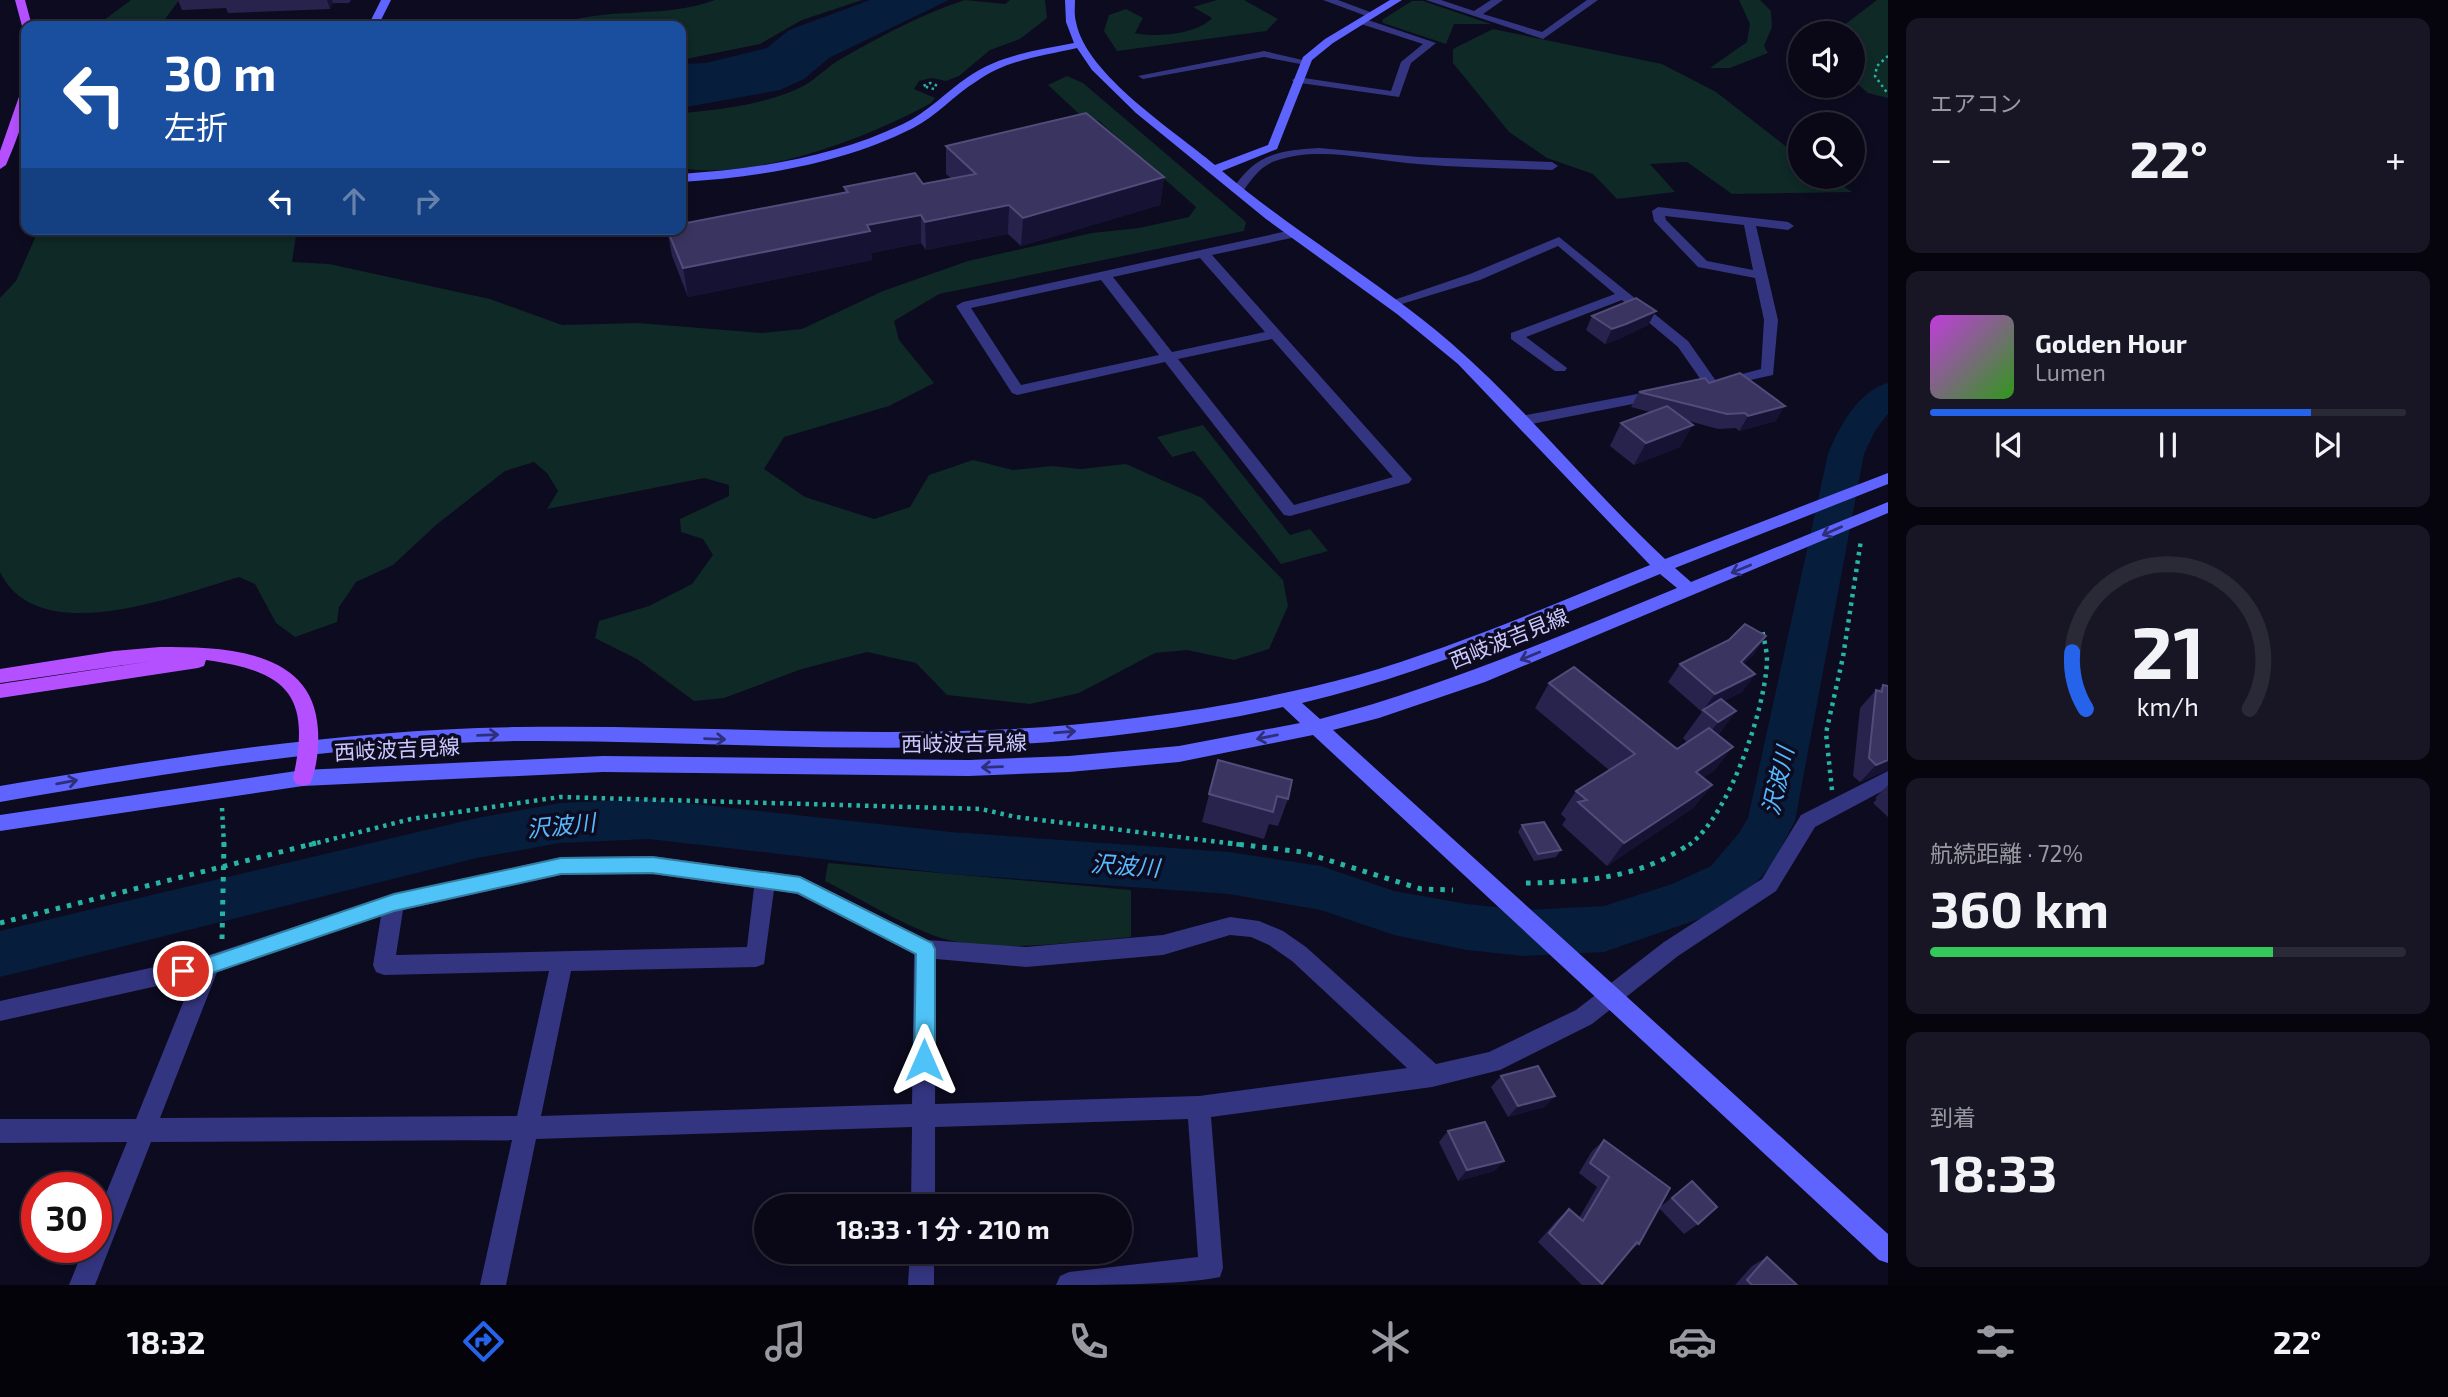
<!DOCTYPE html>
<html lang="ja">
<meta charset="utf-8">
<style>
:root{--surface:#0a0817;--page:#181624;--text:#f1f3f6;--muted:#999aa1;--line:#2a2936;--accent:#2563eb}
body{margin:0;font-family:"Exo 2","Noto Sans JP",sans-serif;background:var(--page);color:var(--text);height:100vh;display:flex;flex-direction:column;font-size:26px;white-space:nowrap}
*{box-sizing:border-box;margin:0}
p{font-size:23px;color:var(--muted)}
.icon{flex:none;width:38px;height:38px;fill:none;stroke:currentColor;stroke-width:2;stroke-linecap:round;stroke-linejoin:round}
.map{position:relative;flex:1;overflow:hidden}
.drawer{display:flex;flex-direction:column;gap:18px;padding:18px;background:#06040d;width:560px}
.drawer>*{flex:none}
.guide{position:absolute;left:21px;top:21px;width:665px;height:214px;border-radius:14px;box-shadow:0 4px 10px #0003,0 0 0 2px var(--line);background:#1a4fa0;color:#fff;overflow:hidden}
.fabs{position:absolute;left:1788px;top:21px;display:grid;gap:14px}
.fabs a{display:grid;place-items:center;width:77px;height:77px;border-radius:50%;background:var(--surface);box-shadow:0 4px 10px #0003,0 0 0 2px var(--line);font-size:35px}
.speed{position:absolute;left:21px;top:1172px;display:flex;gap:14px;font-size:35px;font-weight:700;text-align:center}
.speed>*{display:grid;place-content:center;width:91px;height:91px;border-radius:50%;background:var(--surface);box-shadow:0 4px 10px #0003,0 0 0 2px var(--line);line-height:1}
.speed .limit{border:10px solid #d22;background:#fff;color:#111}
.pin{position:absolute;display:grid;place-items:center;width:60px;height:60px;color:#fff;margin:-30px;border:4px solid #fff;border-radius:50%;box-shadow:0 2px 7px #0007}
.me{position:absolute;width:77px;margin:-38px;rotate:0deg;stroke-linejoin:round;filter:drop-shadow(0 0 5px #0008)}
.turn{display:flex;align-items:center;gap:24px;height:147px;padding:0 28px;font-size:32px}
.turn .icon{width:91px;height:91px;stroke-width:2.5}
.turn b{display:block;font-size:49px;line-height:60px}
.lanes{display:flex;align-items:center;height:66px;padding:0 28px;background:#0003;justify-content:center;gap:35px;direction:ltr}
.lanes .off{opacity:.35}
.big{font-size:52px;font-weight:700;line-height:1.1}
.drawer .widget{flex:1;display:flex;flex-direction:column;justify-content:center;gap:10px;min-width:0;padding:0 24px;border-radius:14px;background:var(--page)}
.drawer .dial{align-items:center;gap:0}
.dial svg{height:182px;overflow:visible;fill:none;stroke:var(--line);stroke-width:7;stroke-linecap:round;text-anchor:middle}
.dial text{fill:var(--text);stroke:none}
.song{display:flex;align-items:center;gap:21px}
.cover{width:84px;height:84px;border-radius:10px;background:linear-gradient(135deg,hsl(290 70% 55%),hsl(110 70% 35%))}
.played{height:7px;border-radius:4px;background:linear-gradient(90deg,var(--accent) 80%,var(--line) 80%)}
.keys{display:flex;justify-content:space-around;direction:ltr}
.heat{display:flex;justify-content:space-between;align-items:center;font-size:38px;direction:ltr}
.charge{height:10px;border-radius:5px;background:linear-gradient(90deg,#34c759 72%,var(--line) 0)}
.trip{position:absolute;left:754px;top:1194px;width:378px;height:70px;border-radius:35px;background:var(--surface);box-shadow:0 4px 10px #0003,0 0 0 2px var(--line);font-weight:700;line-height:70px;text-align:center}
.tab-bar{display:flex;height:112px;justify-content:space-around;align-items:center;background:#040309;color:var(--muted)}
.tab-bar .icon{width:49px;height:49px}
.tab-bar .current{color:var(--accent)}
.tab-bar b{font-size:32px;color:var(--text)}
main{display:flex;flex:1;min-height:0}
.map>svg:first-child{display:block}
.green{fill:#0e2926}
.water{fill:#061d3c}
.lines{fill:none;stroke-linecap:round;stroke-linejoin:round}
.river{fill:#061d3c;fill-rule:evenodd}
.path-far2{stroke:#27b4a4;stroke-width:2.5;stroke-dasharray:2.5 3.5;stroke-linecap:butt}
.path-far1{stroke:#27b4a4;stroke-width:4.5;stroke-dasharray:3.5 5;stroke-linecap:butt}
.path{stroke:#27b4a4;stroke-width:5;stroke-dasharray:4.5 7;stroke-linecap:butt}
.street{fill:#343580;fill-rule:evenodd}
.secondary{fill:#6064ff;fill-rule:evenodd}
.primary{fill:#b450ff;fill-rule:evenodd}
.wall{fill:#28234d}
.shaded-wall{fill:#161233}
.building{fill:#3a3460;stroke:#514c79;stroke-width:2}
.oneway{stroke:#2e2f79}
.route{fill:#4fc3f7;stroke:#337fa1;stroke-width:2}
.labels{text-anchor:middle;stroke-width:7;stroke-linejoin:round;paint-order:stroke}
.street-label{font-size:21px;fill:#ccc9ff;stroke:#0d0b1f}
.water-label{font-size:23px;font-style:italic;fill:#57baff;stroke:#0d0b1f}
</style>
<main>
<div class="map">
<svg width="1888" height="1285" viewBox="0 0 1888 1285">
<rect width="100%" height="100%" fill="#0d0b1f"/>
<g class="green">
<path d="M131,0H179L160,26H96Z"/>
<path d="M715,0H862L802,20L760,44L681,60V26H554C606,5 662,20 715,0Z"/>
<path d="M965,0L1005,4L1010,0H1045L1047,18L1020,39L990,50L959,76L946,81L932,78L919,81L914,89L935,98L931,103C869,138 753,181 681,168V113C720,110 770,104 805,85C817,78 827,67 839,60C875,39 926,12 965,0Z"/>
<path d="M1217,0H1244L1278,19L1266,31L1117,51L1104,31L1109,15L1126,9L1143,18L1135,33C1155,38 1198,34 1212,18L1193,7Z"/>
<path d="M1739,0H1760L1771,11L1772,27L1764,46L1768,53L1730,68H1710L1747,42L1750,24Z"/>
<path d="M1877,0H1888V98L1868,93L1853,80V33H1844L1843,26Z"/>
<path d="M1412,1H1423L1491,24H1454L1446,44L1383,23L1382,20Z"/>
<path d="M1493,29L1662,64L1716,92L1801,158V177H1829L1852,192L1732,194L1687,162L1650,164L1675,192L1617,199L1593,174L1547,158L1509,132L1453,63V49Z"/>
<path d="M1067,76L1083,83L1246,222L1244,231L939,294L894,321L899,340L934,383L889,406L784,437L764,469L805,497L874,519L910,507L929,475L973,460L1013,470L1052,466L1081,469L1126,464L1202,498L1283,580L1288,606L1269,649L1234,660L1187,650L1155,653L1079,693L1030,704L947,695L916,663L867,652L802,669L724,698L694,701L637,659L595,638L599,621L649,606L692,584L713,555L703,539L681,532L680,519L729,496V485L704,478L547,509L558,491L547,473L534,462L505,471L436,525L393,565L356,582L339,607L337,622L295,637L276,623L255,584L239,577C177,595 38,651 0,572V298L16,281L39,229H297L292,262L329,264L490,299L562,325L638,323L762,333L802,329L883,291L968,261L1092,233L1139,228L1189,217L1196,207L1099,121L1078,113L1048,85Z"/>
<path d="M1203,425L1290,535L1310,529L1328,551L1281,564L1194,451L1172,457L1157,437Z"/>
<path d="M828,863L1131,890V937C1075,942 987,955 935,936C897,922 861,899 825,881Z"/>
</g>
<path class="water" d="M870,0H949L829,58L804,79L780,90L681,108V64L706,63L767,48L789,30Z"/>
<g class="lines">
<path class="river" d="M1888,383V414L1876,429L1864,454L1795,821L1773,863L1745,896L1702,918L1604,952L1524,956L1467,950L1394,935L1321,910L1229,894L951,874L649,839L560,843L477,858L0,977V931L477,818L560,803L649,799L951,832L1229,852L1321,866L1394,891L1467,904L1524,910L1604,906L1672,884L1711,866L1739,833L1748,818L1828,454C1839,427 1858,391 1888,383Z"/>
<g class="path-far2">
<path d="M1888,56L1877,66L1875,76L1888,94"/>
<path d="M934,89L923,86L930,83L938,86"/>
</g>
<g class="path-far1">
<path d="M1832,790L1826,733L1843,657L1861,540"/>
<path d="M222,808L224,845"/>
<path d="M309,845L411,819L560,797L981,809L1016,817L1243,845"/>
<path d="M1689,845C1729,816 1765,710 1767,661C1767,650 1764,640 1762,629"/>
</g>
<g class="path">
<path d="M1228,843L1302,852L1421,889L1453,890"/>
<path d="M1526,883C1586,882 1641,878 1691,843"/>
<path d="M0,923L316,843"/>
<path d="M222,939L224,843"/>
</g>
<g class="street">
<path d="M1323,0H1338L1378,15L1369,17Z"/>
<path d="M1426,0H1441L1474,11L1491,0H1503L1483,14L1542,32L1587,0H1598L1543,39Z"/>
<path d="M1362,18L1436,43L1411,63L1399,97L1293,82L1292,80L1297,77L1391,91L1401,62L1423,44L1358,23V19Z"/>
<path d="M1264,51L1311,62L1306,65L1264,57L1143,79L1138,76Z"/>
<path d="M1319,148L1419,157L1552,162L1558,166L1552,170C1508,168 1463,168 1418,164C1373,161 1320,145 1275,161C1259,167 1251,180 1241,194L1231,191C1256,154 1275,151 1319,148Z"/>
<path d="M1658,207L1788,222L1794,226L1788,230L1756,226L1778,320L1773,375L1723,386L1706,387L1678,347L1622,300L1526,337L1567,368L1565,371H1555L1511,339V333L1615,294L1558,246L1480,280L1392,307L1385,303L1470,274L1559,237L1688,341L1716,381L1761,369L1764,320L1755,278L1698,267L1654,221L1652,211ZM1665,216L1744,225L1753,270L1707,261L1666,220Z"/>
<path d="M1292,230L1298,234L1296,237L1212,255L1412,479L1409,483L1290,516L1284,515L1165,362L1017,395L1012,393L956,306L963,302ZM1200,258L1265,332L1172,352L1113,277ZM1101,280L1159,355L1021,385L971,308ZM1272,339L1393,477L1294,505L1178,359Z"/>
<path d="M1658,390L1665,395L1663,398L1522,426L1515,421L1522,416Z"/>
<path d="M1888,771V788L1815,827L1776,891L1678,956L1592,1024L1500,1070L1432,1087L1211,1117L1223,1268L1220,1277C1180,1285 1101,1285 1056,1285L1060,1276L1069,1272L1198,1257L1188,1119L935,1127V1206H911L912,1127L536,1139L506,1285H480L512,1140L151,1142L95,1285H69L84,1248H96V1218L127,1142L0,1143V1119H136L193,978L0,1021V1001L209,955L394,894L561,857L652,856L800,876L927,940L1026,947L1163,935L1230,917L1259,921L1283,931L1306,947L1436,1064L1489,1052L1576,1010L1664,942L1762,879L1801,815ZM652,874L754,888L747,947L396,955L403,910L561,875ZM774,890L797,894L914,954L912,1104L541,1116L571,971L756,967L764,964ZM381,916L373,965L376,972L384,975L549,971L517,1116L160,1118L217,972ZM1230,935L1251,937L1269,945L1292,961L1407,1068L1199,1096L935,1104L936,959L1026,967L1163,955Z"/>
<path d="M910,1251H934V1285H908Z"/>
</g>
<g class="secondary">
<path d="M381,0H391L378,26H368Z"/>
<path d="M1065,0H1075C1075,7 1074,15 1076,22C1086,75 1175,131 1215,165L1268,145L1303,57L1325,39L1390,0H1402L1333,43L1312,60L1277,149L1222,171C1295,233 1379,281 1451,343C1528,410 1591,490 1665,559L1888,473V484L1675,568L1691,582L1888,502V513L1485,682L1379,718L1333,730L1888,1234V1263L1879,1260L1313,735L1179,762L1069,772L969,776L603,772L303,786L0,831V815L303,770L603,756L969,760L1069,756L1179,746L1300,723L1283,707C1184,729 1083,742 981,746C828,752 674,740 521,741C346,743 172,772 0,802V786C172,757 345,729 519,727C725,724 930,745 1135,718C1210,709 1285,695 1358,675C1458,646 1554,604 1650,565L1458,364L1397,314L1266,219L1136,113L1092,70L1077,48C1042,56 1006,60 977,81C954,95 937,116 913,128C842,164 759,177 681,182V174C757,169 834,157 903,124C928,112 946,92 968,77C999,55 1038,50 1074,43L1066,22ZM1660,574L1677,588C1559,636 1443,687 1320,719L1302,703C1427,673 1543,622 1660,574Z"/>
</g>
<g class="primary">
<path d="M15,0H25L32,26H26V29L22,26Z"/>
<path d="M26,88C27,116 17,139 6,165L0,169V151L21,91Z"/>
<path d="M160,647C222,647 314,648 318,730C319,747 317,768 310,784L303,786L296,784L293,778C312,695 287,671 206,660L204,666L198,668L0,698V684L152,661L0,683V669L114,651Z"/>
</g>
</g>
<g class="wall">
<path d="M178,0H351L349,3H333L330,9L228,13L226,8L182,10Z"/>
<path d="M946,146L1164,177L1160,205L1021,246L1008,234L926,250L921,243L871,253L872,260L688,297L672,256L667,229L845,193L844,187L923,184L952,179L946,174Z"/>
<path d="M1656,311L1648,325L1619,339L1605,344L1586,330L1592,316Z"/>
<path d="M1709,383L1776,421L1739,431L1736,428L1718,429L1689,421L1680,447L1634,465L1610,446L1621,423L1650,412L1631,407L1639,392Z"/>
<path d="M1766,636L1753,655L1743,664L1755,674L1742,692L1724,701L1736,711L1718,735L1715,770L1703,778L1712,785L1693,808L1607,866L1562,825L1566,819L1561,814L1576,791L1609,770L1535,708L1549,683L1677,749L1687,742L1683,738L1702,712L1668,682L1680,664Z"/>
<path d="M1883,685L1888,686V770L1860,782L1853,776L1860,708L1876,690L1878,691Z"/>
<path d="M1218,760L1288,799L1278,826L1269,824L1264,839L1202,822Z"/>
<path d="M1888,785V817L1873,803L1877,799L1875,798Z"/>
<path d="M1522,825L1561,850L1556,857L1534,861L1518,832Z"/>
<path d="M1501,1076L1555,1096L1544,1107L1508,1117L1491,1087Z"/>
<path d="M1448,1131L1504,1161L1494,1171L1458,1181L1439,1142Z"/>
<path d="M1604,1140L1639,1244L1629,1251L1600,1285H1582L1538,1242L1558,1219L1569,1209L1579,1218L1597,1187L1579,1173L1592,1151Z"/>
<path d="M1692,1181L1698,1224L1684,1234L1659,1208Z"/>
<path d="M1767,1257L1797,1285H1735L1752,1266Z"/>
</g>
<g class="shaded-wall">
<path d="M327,0H332L333,3L330,9Z"/>
<path d="M1164,177L1160,205L1021,246L1023,218Z"/>
<path d="M1009,205L1008,234L926,250L925,222Z"/>
<path d="M921,215V243L871,253L872,260L688,297L683,268L867,225Z"/>
<path d="M1656,311L1648,325L1619,339L1605,344L1612,329Z"/>
<path d="M1785,406L1776,421L1739,431L1748,416Z"/>
<path d="M1693,425L1680,447L1634,465L1646,443Z"/>
<path d="M1766,636L1753,655L1728,680L1741,662Z"/>
<path d="M1755,674L1742,692L1705,711L1703,710L1715,694Z"/>
<path d="M1736,711L1715,739L1697,750L1718,722Z"/>
<path d="M1733,747L1715,770L1678,795L1696,772Z"/>
<path d="M1888,760V770L1860,782L1876,765Z"/>
<path d="M1712,785L1693,808L1607,866L1624,843Z"/>
<path d="M1555,1096L1544,1107L1508,1117L1518,1106Z"/>
<path d="M1504,1161L1494,1171L1458,1181L1467,1170Z"/>
</g>
<g class="building">
<path d="M1086,113L1164,177L1023,218L1009,205L925,222L921,215L867,225L870,231L683,268L667,229H681V224L848,192L844,187L915,173L923,184L976,174L946,146Z"/>
<path d="M1636,298L1656,311L1626,324L1612,329L1592,316Z"/>
<path d="M1740,373L1785,406L1748,416L1745,413L1727,414L1639,392L1705,378L1709,383Z"/>
<path d="M1667,406L1693,425L1646,443L1621,423Z"/>
<path d="M1745,624L1766,636L1741,662L1755,674L1715,694L1680,664L1729,640Z"/>
<path d="M1574,667L1677,749L1709,728L1733,747L1696,772L1712,785L1624,843L1578,802L1587,800L1576,791L1635,754L1549,683Z"/>
<path d="M1883,685L1888,686V760L1876,765L1869,758L1876,690L1882,692Z"/>
<path d="M1721,699L1736,711L1718,722L1703,710Z"/>
<path d="M1218,760L1292,780L1288,799L1277,796L1273,812L1209,794Z"/>
<path d="M1544,822L1561,850L1538,854L1522,825Z"/>
<path d="M1538,1066L1555,1096L1518,1106L1501,1076Z"/>
<path d="M1485,1122L1504,1161L1467,1170L1448,1131Z"/>
<path d="M1604,1140L1670,1188L1639,1244L1637,1242L1602,1284L1549,1233L1569,1209L1583,1221L1609,1177L1590,1163Z"/>
<path d="M1692,1181L1717,1207L1698,1224L1672,1198Z"/>
<path d="M1767,1257L1797,1285H1752L1747,1280Z"/>
</g>
<defs><path id="oneway-shaft" d="M-6 0H5M1.5-3L5.5 0L1.5 3" fill="none" stroke-width="1.6" stroke-linecap="round" stroke-linejoin="round" transform="scale(1.75)"/></defs>
<g class="oneway">
<use href="#oneway-shaft" transform="translate(1832 531) rotate(156)"/>
<use href="#oneway-shaft" transform="translate(1741 569) rotate(158)"/>
<use href="#oneway-shaft" transform="translate(1530 656) rotate(158)"/>
<use href="#oneway-shaft" transform="translate(1065 732) rotate(-5)"/>
<use href="#oneway-shaft" transform="translate(488 735) rotate(-2)"/>
<use href="#oneway-shaft" transform="translate(1267 737) rotate(169)"/>
<use href="#oneway-shaft" transform="translate(715 739) rotate(2)"/>
<use href="#oneway-shaft" transform="translate(992 767) rotate(178)"/>
<use href="#oneway-shaft" transform="translate(67 782) rotate(-10)"/>
</g>
<path class="route" d="M652,857L800,877L932,943L935,949V1060L932,1067L924,1070L917,1067L914,1060L916,954L798,893L652,873L561,874L394,911L209,974L183,980L176,977L173,971L176,965L209,957L394,894L561,858Z"/>
<g class="labels">
<g class="street-label">
<text transform="translate(1509 639) rotate(-22)" y="7">西岐波吉見線</text>
<text transform="translate(964 744) rotate(-1)" y="7">西岐波吉見線</text>
<text transform="translate(397 750) rotate(-3)" y="7">西岐波吉見線</text>
</g>
<g class="water-label">
<text transform="translate(1778 781) rotate(-77)" y="8">沢波川</text>
<text transform="translate(561 826) rotate(-6)" y="8">沢波川</text>
<text transform="translate(1125 866) rotate(4)" y="8">沢波川</text>
</g>
</g>
</svg>
<div class="fabs">
<a><svg class="icon" aria-label="sound" viewBox="0 0 24 24"><path d="M4 9h4l5-4v14l-5-4H4zM17 9q2 3 0 6"/></svg></a>
<a><svg class="icon" aria-label="search" viewBox="0 0 24 24"><circle cx="10" cy="10" r="6"/><path d="M15 15l6 6"/></svg></a>
</div>
<div class="speed"><div class="limit">30</div></div>
<div class="pin" style="left:183px;top:971px;background:#d93025"><svg class="icon" aria-label="arrive" viewBox="0 0 24 24"><path d="M6 21V4h12l-3 4 3 4H6"/></svg></div>
<svg class="me" style="left:924px;top:1060px" viewBox="-20 -20 40 40"><path d="M0-17L14 15 0 8-14 15z" fill="#4fc3f7" stroke="#fff" stroke-width="4"/></svg>
<div class="trip">18:33 · 1 分 · 210 m</div>
<div class="guide">
<div class="turn"><svg class="icon" aria-label="left" viewBox="0 0 24 24"><path d="M17 20v-9H6M10 6l-5 5 5 5"/></svg><div><b>30 m</b>左折</div></div>
<div class="lanes"><svg class="icon" aria-label="left" viewBox="0 0 24 24"><path d="M17 20v-9H6M10 6l-5 5 5 5"/></svg><svg class="icon off" aria-label="ahead" viewBox="0 0 24 24"><path d="M12 20V5M6 11l6-6 6 6"/></svg><svg class="icon off" aria-label="right" viewBox="0 0 24 24"><path d="M7 20v-9h11M14 6l5 5-5 5"/></svg></div>
</div>
</div>
<section class="drawer">
<div class="widget"><p>エアコン</p>
<div class="heat"><a>−</a><b class="big">22°</b><a>+</a></div>
</div>
<div class="widget">
<div class="song"><i class="cover"></i><div><b>Golden Hour</b><p>Lumen</p></div></div>
<div class="played"></div>
<div class="keys"><svg class="icon" aria-label="previous" viewBox="0 0 24 24"><path d="M18 5L8 12l10 7zM5 5v14"/></svg><svg class="icon" aria-label="pause" viewBox="0 0 24 24"><path d="M8 5v14M16 5v14"/></svg><svg class="icon" aria-label="next" viewBox="0 0 24 24"><path d="M6 5l10 7-10 7zM19 5v14"/></svg></div>
</div>
<div class="widget dial"><svg viewBox="0 0 100 80">
<path d="M14 69A42 42 0 1 1 86 69"/>
<path d="M14 69A42 42 0 0 1 8 44" stroke="#2563eb"/>
<text x="50" y="56" font-size="32" font-weight="700">21</text>
<text x="50" y="72" font-size="11">km/h</text>
</svg></div>
<div class="widget"><p>航続距離 · 72%</p><b class="big">360 km</b><div class="charge"></div></div>
<div class="widget"><p>到着</p><b class="big">18:33</b></div>
</section>
</main>
<nav class="tab-bar">
<b>18:32</b>
<svg class="icon current" aria-label="directions" viewBox="0 0 24 24"><path d="M12 3l9 9-9 9-9-9zM9 14v-3h6M13 9l2 2-2 2"/></svg>
<svg class="icon" aria-label="music" viewBox="0 0 24 24"><path d="M9 18V5l10-2v13"/><circle cx="6" cy="18" r="3"/><circle cx="16" cy="16" r="3"/></svg>
<svg class="icon" aria-label="phone" viewBox="0 0 24 24"><path d="M5 4h4l2 5-3 2q2 4 5 5l2-3 5 2v4C11 20 4 13 5 4z"/></svg>
<svg class="icon" aria-label="climate" viewBox="0 0 24 24"><path d="M12 3v18M4 7l16 10M4 17L20 7"/></svg>
<svg class="icon" aria-label="car" viewBox="0 0 24 24"><path d="M5 17H2v-5l4-1 3-4h7l3 4 3 1v5h-3M9 17h6M6 11h13"/><circle cx="7" cy="17" r="2"/><circle cx="17" cy="17" r="2"/></svg>
<svg class="icon" aria-label="filters" viewBox="0 0 24 24"><path d="M4 7h16M4 17h16"/><circle cx="9" cy="7" r="2"/><circle cx="15" cy="17" r="2"/></svg>
<b>22°</b>
</nav>
